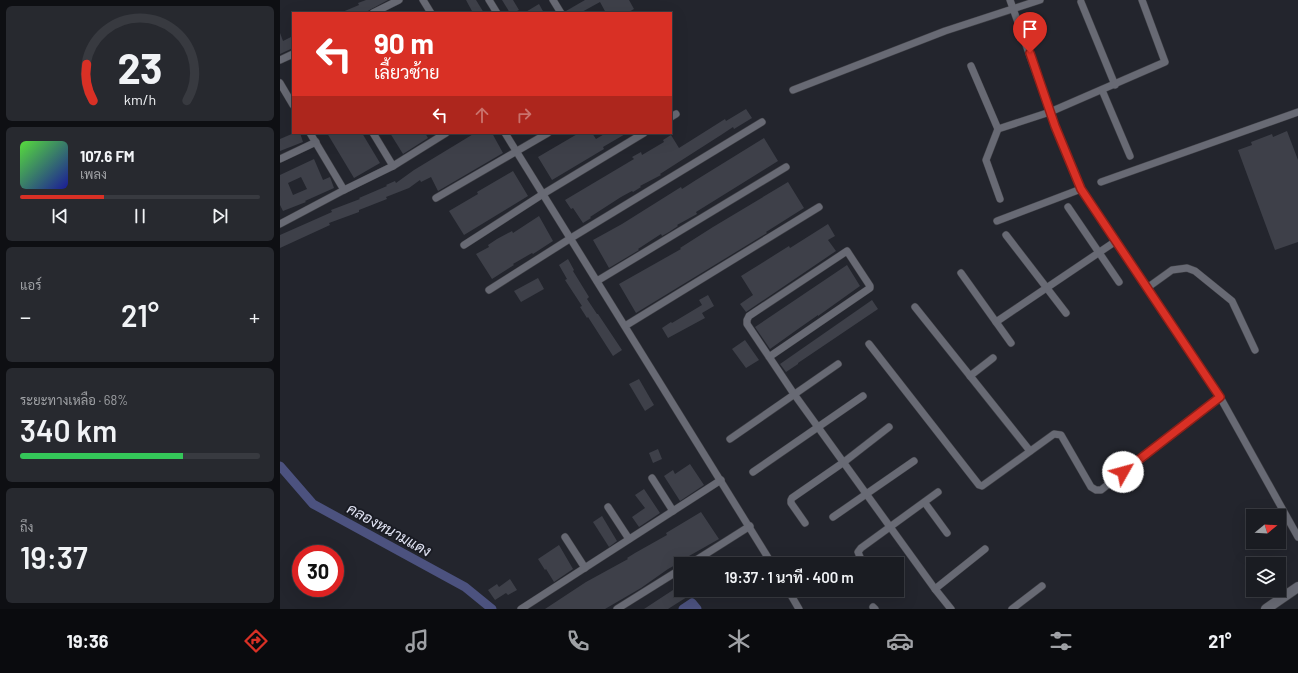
<!DOCTYPE html>
<html lang="th">
<meta charset="utf-8">
<style>
:root{--surface:#1a1c22;--page:#27292f;--text:#f1f3f6;--muted:#9fa1a5;--line:#383a40;--accent:#d93025}
body{margin:0;font-family:Barlow,Sarabun,sans-serif;background:var(--page);color:var(--text);height:100vh;display:flex;flex-direction:column;font-size:15px;white-space:nowrap}
*{box-sizing:border-box;margin:0}
p{font-size:13px;color:var(--muted)}
.icon{flex:none;width:22px;height:22px;fill:none;stroke:currentColor;stroke-width:2;stroke-linecap:round;stroke-linejoin:round}
.map{position:relative;flex:1;overflow:hidden}
.panel{display:flex;flex-direction:column;gap:6px;padding:6px;background:#0e0f13;width:280px}
.panel>*{flex:none}
.top-card{position:absolute;left:12px;top:12px;width:380px;height:122px;border-radius:0px;box-shadow:0 4px 16px #0002,0 0 0 1px var(--line);background:#d93025;color:#fff;overflow:hidden}
.needle{width:26px;rotate:72deg}
.buttons{position:absolute;left:966px;top:509px;display:grid;gap:8px}
.buttons a{display:grid;place-items:center;width:40px;height:40px;border-radius:0px;background:var(--surface);box-shadow:0 4px 16px #0002,0 0 0 1px var(--line);font-size:20px}
.speed{position:absolute;left:12px;top:545px;display:flex;gap:8px;font-size:20px;font-weight:700;text-align:center}
.speed>*{display:grid;place-content:center;width:52px;height:52px;border-radius:50%;background:var(--surface);box-shadow:0 4px 16px #0002,0 0 0 1px var(--line);line-height:1}
.speed .limit{border:6px solid #d22;background:#fff;color:#111}
.pin{position:absolute;display:grid;place-items:center;width:34px;height:34px;color:#fff;margin:-41px -17px;border-radius:50% 50% 50% 0;rotate:-45deg;box-shadow:0 0 4px #0007}
.pin .icon{rotate:45deg}
.me{position:absolute;width:44px;margin:-22px;rotate:52deg;stroke-linejoin:round;filter:drop-shadow(0 0 3px #0008)}
.turn{display:flex;align-items:center;gap:14px;height:84px;padding:0 16px;font-size:18px}
.turn .icon{width:52px;height:52px;stroke-width:2.5}
.turn b{display:block;font-size:28px;line-height:34px}
.lanes{display:flex;align-items:center;height:38px;padding:0 16px;background:#0003;justify-content:center;gap:20px;direction:ltr}
.lanes .off{opacity:.35}
.big{font-size:30px;font-weight:600;line-height:1.1}
.panel .card{flex:1;display:flex;flex-direction:column;justify-content:center;gap:6px;min-width:0;padding:0 14px;border-radius:6px;background:var(--page)}
.panel .dial{align-items:center;gap:0}
.dial svg{height:104px;overflow:visible;fill:none;stroke:var(--line);stroke-width:7;stroke-linecap:round;text-anchor:middle}
.dial text{fill:var(--text);stroke:none}
.song{display:flex;align-items:center;gap:12px}
.cover{width:48px;height:48px;border-radius:6px;background:linear-gradient(135deg,hsl(110 70% 55%),hsl(240 70% 35%))}
.played{height:4px;border-radius:2px;background:linear-gradient(90deg,var(--accent) 35%,var(--line) 35%)}
.keys{display:flex;justify-content:space-around;direction:ltr}
.heat{display:flex;justify-content:space-between;align-items:center;font-size:22px;direction:ltr}
.charge{height:6px;border-radius:3px;background:linear-gradient(90deg,#34c759 68%,var(--line) 0)}
.trip{position:absolute;left:394px;top:557px;width:230px;height:40px;border-radius:0px;background:var(--surface);box-shadow:0 4px 16px #0002,0 0 0 1px var(--line);font-weight:600;line-height:40px;text-align:center}
.menu{display:flex;height:64px;justify-content:space-around;align-items:center;background:#0a0b0e;color:var(--muted)}
.menu .icon{width:28px;height:28px}
.menu .current{color:var(--accent)}
.menu b{font-size:18px;color:var(--text)}
main{display:flex;flex:1;min-height:0}
.map>svg:first-child{display:block}
.lines{fill:none;stroke-linecap:round;stroke-linejoin:round}
.canal{stroke:#4c527f;stroke-width:9}
.building{fill:#3e4049;fill-rule:evenodd}
.minor-casing{stroke:#3e3f45;stroke-width:8}
.secondary-casing{stroke:#3e3f45;stroke-width:11}
.minor{stroke:#686a74;stroke-width:7}
.secondary{stroke:#686a74;stroke-width:10}
.route-casing{stroke:#8d1f18;stroke-width:10}
.route{stroke:#d93025;stroke-width:7}
.labels{text-anchor:middle;stroke-width:4;stroke-linejoin:round;paint-order:stroke}
.water-label{font-size:15px;font-style:italic;fill:#dfe2f2;stroke:#1a1c24}
</style>
<main>
<section class="panel">
<div class="card dial"><svg viewBox="0 0 100 80">
<path d="M14 69A42 42 0 1 1 86 69"/>
<path d="M14 69A42 42 0 0 1 9 41" stroke="#d93025"/>
<text x="50" y="56" font-size="32" font-weight="700">23</text>
<text x="50" y="72" font-size="11">km/h</text>
</svg></div>
<div class="card">
<div class="song"><i class="cover"></i><div><b>107.6 FM</b><p>เพลง</p></div></div>
<div class="played"></div>
<div class="keys"><svg class="icon" aria-label="previous" viewBox="0 0 24 24"><path d="M18 5L8 12l10 7zM5 5v14"/></svg><svg class="icon" aria-label="pause" viewBox="0 0 24 24"><path d="M8 5v14M16 5v14"/></svg><svg class="icon" aria-label="next" viewBox="0 0 24 24"><path d="M6 5l10 7-10 7zM19 5v14"/></svg></div>
</div>
<div class="card"><p>แอร์</p>
<div class="heat"><a>−</a><b class="big">21°</b><a>+</a></div>
</div>
<div class="card"><p>ระยะทางเหลือ · 68%</p><b class="big">340 km</b><div class="charge"></div></div>
<div class="card"><p>ถึง</p><b class="big">19:37</b></div>
</section>
<div class="map">
<svg width="1018" height="609" viewBox="0 0 1018 609">
<rect width="100%" height="100%" fill="#23252d"/>
<g class="lines">
<g class="canal">
<path d="M0,466L33,504L185,587L212,609"/>
<path d="M403,609L412,603L417,609"/>
</g>
</g>
<g class="building">
<path d="M86,0H108L84,13H60L79,5L78,3Z"/>
<path d="M186,0H196L204,13H193Z"/>
<path d="M222,0H233L239,10L233,13H230Z"/>
<path d="M305,0H349L354,9L347,13H326L320,2L300,13H286V11Z"/>
<path d="M259,4L264,13H244Z"/>
<path d="M0,33L3,41L13,36V48L0,54Z"/>
<path d="M466,109L472,118L454,129L453,127L441,135L380,174L381,175L360,186L361,187L353,192L352,191L341,197L310,217L311,218L303,223L293,208L291,209L285,200L354,159L352,157L361,152L362,155L384,142L383,140L391,135L399,148L445,119L446,121Z"/>
<path d="M1007,131L1018,160V242L995,250L958,150L972,145L971,142L992,134L993,137Z"/>
<path d="M14,133H20L23,142L0,151V139Z"/>
<path d="M47,133H82L100,163L74,178Z"/>
<path d="M110,133H145L148,138L123,154Z"/>
<path d="M195,133H212L223,153L158,191L151,177L141,182L140,180L129,188L106,197L107,199L79,210V212L49,223L50,225L0,248V235L52,212L51,210L80,199L79,198L107,186L106,185L115,181L116,183L134,170Z"/>
<path d="M299,133H312L316,139L326,133H347L323,147L324,149L272,180L258,157Z"/>
<path d="M484,138L498,161L416,212L417,214L397,225L398,226L389,232L382,236L381,234L358,249L359,250L329,268L313,240L342,224L401,187L402,189L416,180Z"/>
<path d="M34,159L43,180L50,177L54,188L25,201L26,202L3,211L0,205V175ZM21,177L27,189L13,195L8,183Z"/>
<path d="M233,171L248,196L184,235L169,211L198,194L197,192Z"/>
<path d="M508,182L524,208L486,232L487,233L356,313L339,284L401,249L400,248L433,227Z"/>
<path d="M259,216L273,241L253,254L252,253L233,264L234,265L212,279L196,254L209,247L208,245L217,239L232,231L233,233Z"/>
<path d="M548,224L555,236L548,240L556,251L466,312L460,304L473,295L461,276L509,246L510,248Z"/>
<path d="M288,259L294,270L293,271L309,297L307,299L317,314H318L342,350L333,356L308,317L307,318L300,307L302,306L285,280L287,279L279,265Z"/>
<path d="M567,265L580,286L538,316V315L518,329L490,349L475,327Z"/>
<path d="M258,278L264,289L241,302L234,291Z"/>
<path d="M428,295L434,306L422,313L425,318L388,338L382,328L391,322L392,323L422,305L419,300Z"/>
<path d="M592,300L598,309L518,363V364L506,372L500,364Z"/>
<path d="M465,340L479,360L466,368L452,349Z"/>
<path d="M359,379L374,405L365,411L349,384Z"/>
<path d="M378,449L382,459L373,463L369,453Z"/>
<path d="M410,464L424,485L400,501L384,476L393,470L395,474Z"/>
<path d="M364,489L380,513L359,527L352,517L365,508L355,495Z"/>
<path d="M421,512L439,539L409,556L410,557L388,569L361,588L325,609H265L306,582L348,559L347,558L355,553L387,535L386,533Z"/>
<path d="M322,516L337,541L329,547L313,522Z"/>
<path d="M279,545L293,569L274,582L266,569L265,570L258,559Z"/>
<path d="M230,579L237,590L228,595L226,593L215,600L208,590L217,584L219,587Z"/>
<path d="M393,590H418L388,609H364Z"/>
</g>
<g class="lines">
<g class="minor-casing">
<g id="minor">
<path d="M143,0L151,13"/>
<path d="M209,0L217,13"/>
<path d="M273,0L281,13"/>
<path d="M730,0L775,126L801,189L940,397"/>
<path d="M801,2L835,85"/>
<path d="M93,13L119,0"/>
<path d="M0,60L13,54"/>
<path d="M691,66L718,129"/>
<path d="M0,83L13,105"/>
<path d="M513,90L665,31L760,0"/>
<path d="M822,90L850,156"/>
<path d="M391,117L396,114"/>
<path d="M30,133L64,190"/>
<path d="M93,133L113,166"/>
<path d="M225,133L492,564"/>
<path d="M0,159L36,142"/>
<path d="M821,182L1018,112"/>
<path d="M156,198L268,133"/>
<path d="M720,199L706,160L718,129L770,112L885,62L862,0"/>
<path d="M788,207L839,282"/>
<path d="M717,221L801,189"/>
<path d="M0,224L64,190L113,166L166,133"/>
<path d="M726,235L786,313"/>
<path d="M184,245L263,194L364,133"/>
<path d="M681,273L731,343"/>
<path d="M317,281L506,167"/>
<path d="M867,288L892,270L907,268L915,271L952,301L975,350"/>
<path d="M209,290L291,238L482,122"/>
<path d="M635,307L750,451"/>
<path d="M716,322L836,241"/>
<path d="M345,326L539,207"/>
<path d="M589,344L699,485L702,486L774,434L781,435L811,487L816,490H821L940,397L1018,537"/>
<path d="M489,357L590,288V286L567,251L469,316L467,320V324L514,394L655,589L671,609"/>
<path d="M690,376L713,358"/>
<path d="M450,439L558,364"/>
<path d="M473,472L583,396"/>
<path d="M372,478L393,511"/>
<path d="M645,503L667,533"/>
<path d="M328,507L349,539"/>
<path d="M553,517L634,461"/>
<path d="M525,523L511,503V500L512,498L564,462L609,427"/>
<path d="M285,537L305,568"/>
<path d="M410,564L470,526"/>
<path d="M585,564L580,557L578,552L581,548L658,492"/>
<path d="M655,589L705,549"/>
<path d="M508,590L519,609"/>
<path d="M593,607L595,609"/>
<path d="M241,609L441,480"/>
<path d="M337,609L401,569"/>
<path d="M732,609L762,586"/>
</g>
</g>
<g class="secondary-casing">
<path id="secondary" d="M986,609L1018,587"/>
</g>
<use href="#minor" class="minor"/>
<use href="#secondary" class="secondary"/>
</g>
<g class="lines">
<g class="route-casing">
<path id="route" d="M750,53L775,126L801,189L940,397L843,472"/>
</g>
<use href="#route" class="route"/>
</g>
<g class="labels">
<g class="water-label">
<text transform="translate(109 530) rotate(29)" y="5">คลองหนามแดง</text>
</g>
</g>
</svg>
<div class="buttons">
<a><svg class="needle" viewBox="-14 -14 28 28"><path d="M0-13l5 13h-10z" fill="#e53935"/><path d="M0 13l5-13h-10z" fill="#9fa1a5"/></svg></a>
<a><svg class="icon" aria-label="layers" viewBox="0 0 24 24"><path d="M12 4l9 5-9 5-9-5zM3 14l9 5 9-5"/></svg></a>
</div>
<div class="speed"><div class="limit">30</div></div>
<div class="pin" style="left:750px;top:53px;background:#d93025"><svg class="icon" aria-label="arrive" viewBox="0 0 24 24"><path d="M6 21V4h12l-3 4 3 4H6"/></svg></div>
<svg class="me" style="left:843px;top:472px" viewBox="-20 -20 40 40"><circle r="19" fill="#fff"/><path d="M0-13L10 11 0 6-10 11z" fill="#d93025"/></svg>
<div class="trip">19:37 · 1 นาที · 400 m</div>
<div class="top-card">
<div class="turn"><svg class="icon" aria-label="left" viewBox="0 0 24 24"><path d="M17 20v-9H6M10 6l-5 5 5 5"/></svg><div><b>90 m</b>เลี้ยวซ้าย</div></div>
<div class="lanes"><svg class="icon" aria-label="left" viewBox="0 0 24 24"><path d="M17 20v-9H6M10 6l-5 5 5 5"/></svg><svg class="icon off" aria-label="ahead" viewBox="0 0 24 24"><path d="M12 20V5M6 11l6-6 6 6"/></svg><svg class="icon off" aria-label="right" viewBox="0 0 24 24"><path d="M7 20v-9h11M14 6l5 5-5 5"/></svg></div>
</div>
</div>
</main>
<nav class="menu">
<b>19:36</b>
<svg class="icon current" aria-label="directions" viewBox="0 0 24 24"><path d="M12 3l9 9-9 9-9-9zM9 14v-3h6M13 9l2 2-2 2"/></svg>
<svg class="icon" aria-label="music" viewBox="0 0 24 24"><path d="M9 18V5l10-2v13"/><circle cx="6" cy="18" r="3"/><circle cx="16" cy="16" r="3"/></svg>
<svg class="icon" aria-label="phone" viewBox="0 0 24 24"><path d="M5 4h4l2 5-3 2q2 4 5 5l2-3 5 2v4C11 20 4 13 5 4z"/></svg>
<svg class="icon" aria-label="climate" viewBox="0 0 24 24"><path d="M12 3v18M4 7l16 10M4 17L20 7"/></svg>
<svg class="icon" aria-label="car" viewBox="0 0 24 24"><path d="M5 17H2v-5l4-1 3-4h7l3 4 3 1v5h-3M9 17h6M6 11h13"/><circle cx="7" cy="17" r="2"/><circle cx="17" cy="17" r="2"/></svg>
<svg class="icon" aria-label="filters" viewBox="0 0 24 24"><path d="M4 7h16M4 17h16"/><circle cx="9" cy="7" r="2"/><circle cx="15" cy="17" r="2"/></svg>
<b>21°</b>
</nav>
